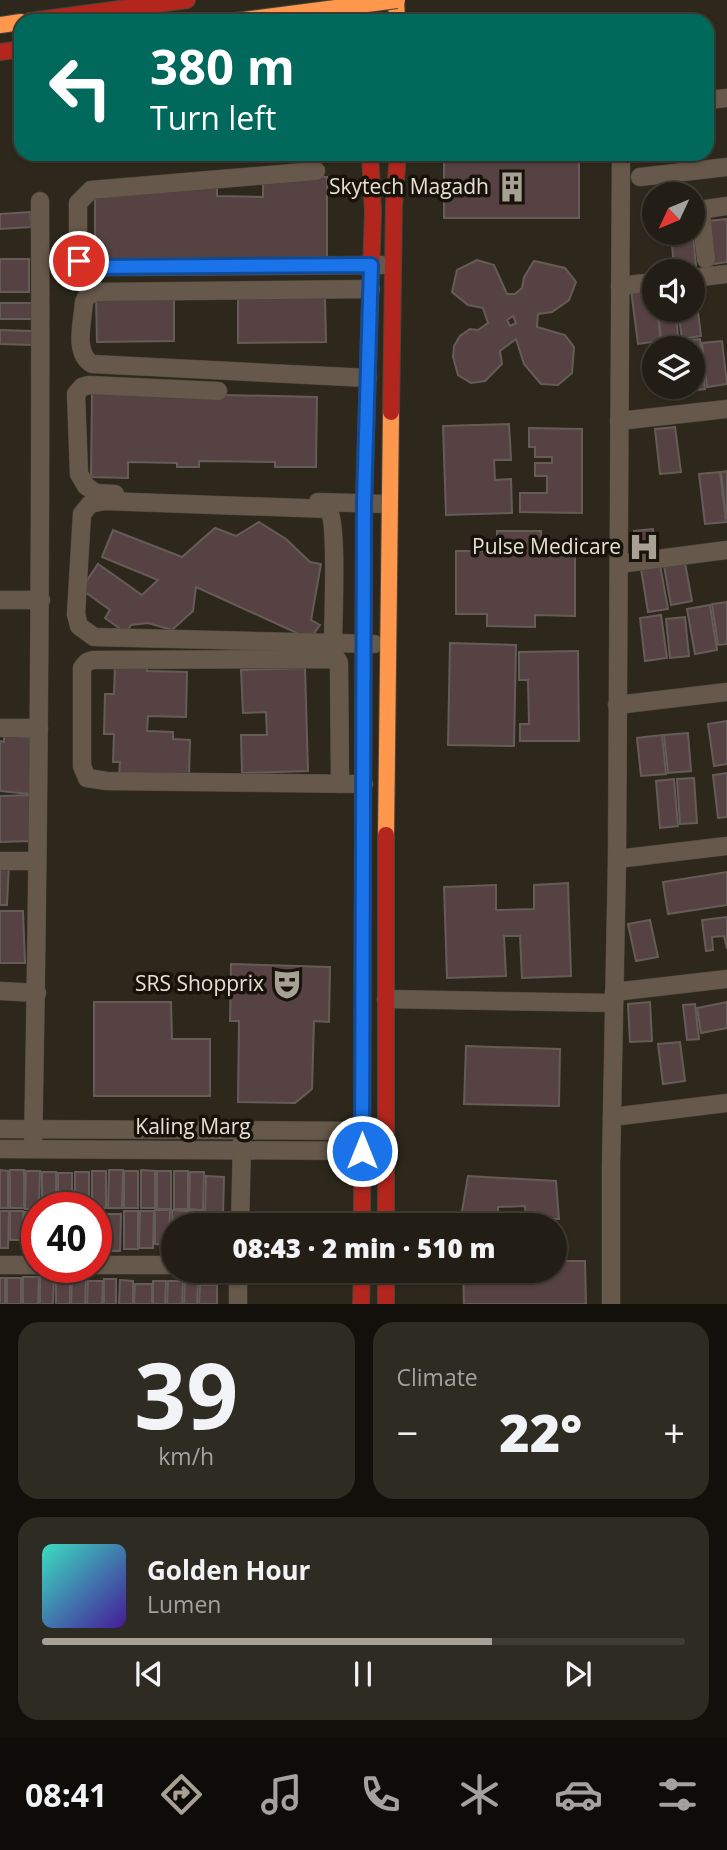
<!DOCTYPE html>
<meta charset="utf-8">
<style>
:root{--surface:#221e15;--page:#2e2b22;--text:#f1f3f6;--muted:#a2a2a0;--line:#3f3c34;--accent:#a7a094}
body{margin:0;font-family:"Open Sans",sans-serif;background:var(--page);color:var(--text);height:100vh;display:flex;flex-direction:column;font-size:26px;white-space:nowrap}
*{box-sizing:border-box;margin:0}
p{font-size:23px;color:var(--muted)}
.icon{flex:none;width:38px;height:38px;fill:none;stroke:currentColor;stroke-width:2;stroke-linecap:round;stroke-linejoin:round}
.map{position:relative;height:1304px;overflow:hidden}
.panel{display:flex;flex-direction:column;gap:18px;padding:18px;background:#13100c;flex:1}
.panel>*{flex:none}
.top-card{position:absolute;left:14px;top:14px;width:700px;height:147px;border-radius:21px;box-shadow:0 2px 5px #0004,0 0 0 2px var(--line);background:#00695c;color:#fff;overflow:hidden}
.needle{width:46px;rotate:226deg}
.controls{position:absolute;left:642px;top:182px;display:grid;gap:14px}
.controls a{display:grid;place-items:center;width:63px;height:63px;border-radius:50%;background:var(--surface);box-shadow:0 2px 5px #0004,0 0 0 2px var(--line);font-size:35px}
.speed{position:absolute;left:21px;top:1192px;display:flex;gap:14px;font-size:35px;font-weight:700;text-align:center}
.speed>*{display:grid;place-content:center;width:91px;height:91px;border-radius:50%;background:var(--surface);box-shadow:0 2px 5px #0004,0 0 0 2px var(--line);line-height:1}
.speed .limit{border:10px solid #d22;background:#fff;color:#111}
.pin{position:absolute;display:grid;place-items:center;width:60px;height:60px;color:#fff;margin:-30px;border:4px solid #fff;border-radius:50%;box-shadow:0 2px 7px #0007}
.me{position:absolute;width:77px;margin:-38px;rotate:0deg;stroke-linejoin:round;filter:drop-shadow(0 0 5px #0008)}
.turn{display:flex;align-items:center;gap:24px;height:147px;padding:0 21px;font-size:32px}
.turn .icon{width:91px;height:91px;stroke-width:2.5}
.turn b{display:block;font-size:49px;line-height:60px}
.big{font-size:52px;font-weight:800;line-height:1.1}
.panel .tile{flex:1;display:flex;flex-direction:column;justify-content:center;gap:10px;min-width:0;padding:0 24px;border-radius:21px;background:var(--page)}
.panel .dial{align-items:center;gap:0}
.dial b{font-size:91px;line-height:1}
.song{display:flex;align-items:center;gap:21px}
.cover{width:84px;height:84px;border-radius:10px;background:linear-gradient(135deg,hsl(170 70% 55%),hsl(260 70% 35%))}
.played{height:7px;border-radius:4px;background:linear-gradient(90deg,var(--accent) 70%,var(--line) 70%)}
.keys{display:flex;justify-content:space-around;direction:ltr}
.heat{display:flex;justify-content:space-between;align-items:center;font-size:38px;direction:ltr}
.panel .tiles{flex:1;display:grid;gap:18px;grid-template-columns:1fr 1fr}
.tile:last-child{grid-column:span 2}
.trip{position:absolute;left:161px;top:1213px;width:406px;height:70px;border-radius:35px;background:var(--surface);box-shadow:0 2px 5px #0004,0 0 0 2px var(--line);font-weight:800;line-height:70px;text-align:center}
.dock{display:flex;height:112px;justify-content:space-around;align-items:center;background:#0e0c08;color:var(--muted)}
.dock .icon{width:49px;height:49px}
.dock .selected{color:var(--accent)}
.dock b{font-size:32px;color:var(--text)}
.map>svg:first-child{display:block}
.building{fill:#564243;stroke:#655c58;stroke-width:2;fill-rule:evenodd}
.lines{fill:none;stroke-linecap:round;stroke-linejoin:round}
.street-casing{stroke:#4a453b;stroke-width:19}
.fast-casing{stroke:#4a453b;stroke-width:18}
.slow-casing{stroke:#4a453b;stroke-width:18}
.jam-casing{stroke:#4a453b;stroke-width:18}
.street{stroke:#66584a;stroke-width:18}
.fast{stroke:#63d668;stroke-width:16}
.slow{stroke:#ff974d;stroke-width:16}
.jam{stroke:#b3261e;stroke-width:16}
.slow-bridge-casing{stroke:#4a453b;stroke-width:18;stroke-linecap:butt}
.slow-bridge{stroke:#ff974d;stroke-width:16}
.route-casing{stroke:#114b97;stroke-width:18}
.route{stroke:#1a73e8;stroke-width:12}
.labels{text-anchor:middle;stroke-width:7;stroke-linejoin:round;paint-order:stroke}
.poi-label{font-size:21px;fill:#e8e0d4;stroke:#18130a;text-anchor:end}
.street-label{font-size:21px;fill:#e8e0d4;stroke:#18130a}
</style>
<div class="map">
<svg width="727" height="1304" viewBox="0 0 727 1304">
<rect width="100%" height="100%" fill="#2e281c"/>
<g class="building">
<path d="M444,156L579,157V218H444Z"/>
<path d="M263,176L327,177V260L95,259V193H160L159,186L217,185V196L263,197Z"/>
<path d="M30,212L31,227L0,229V214Z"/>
<path d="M727,219V262L713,264L708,221Z"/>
<path d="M671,233H693L696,266L674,268Z"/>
<rect x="0" y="259" width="29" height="33"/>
<path d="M477,260L494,265L507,294H515L522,288L524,277L534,261L565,268L576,282L569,300L552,312L538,314L537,327L565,335L574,347L572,373L558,385L541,384L524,364L516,339L500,351L502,364L485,381L471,383L458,375L453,357L454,346L460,336L470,329L478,330L488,323L483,308L468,305L452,292L457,270ZM513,316L516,323L510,326L507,320Z"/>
<path d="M654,287V310H657L661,341L638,344L631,290Z"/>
<path d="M693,287H695L701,336L682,339L678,310H693Z"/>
<path d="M174,295V341L97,342L96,297Z"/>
<path d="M325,297L326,342L238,343V298Z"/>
<rect x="0" y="303" width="32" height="16"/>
<path d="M658,310H676L678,337L661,339Z"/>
<path d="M0,330L32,331V345L0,344Z"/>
<path d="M700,339L705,389L688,391L687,387H693V348H683L682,341Z"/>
<path d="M722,341L727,384L707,387L702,343Z"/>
<path d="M678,342L679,348H660V343Z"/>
<path d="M664,387H683V391L665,393Z"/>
<path d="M92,392L317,397L316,467H275V462L199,461V467H177V463L128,462V478L91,477Z"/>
<path d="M509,424L511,460H494L495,480L511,479L512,513L446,515L443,426Z"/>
<path d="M675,427L681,472L660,474L655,429Z"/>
<path d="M529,428L582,429V513L520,512V493H547V476H535V463H552V457H535V447H529Z"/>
<path d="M727,471V518H726L721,472Z"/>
<path d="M720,472L726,522L705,524L699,474Z"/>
<path d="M259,522L286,539L310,562L321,564L311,620L320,625L310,639L196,587L193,611L172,630L148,623L131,625L126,633L105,618L110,610L81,589L98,564L142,595L158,580L102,557L113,530L182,557L215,528L236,536Z"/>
<path d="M653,529L655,549L637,551L634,531Z"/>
<path d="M497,531H541V550H575V616L535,615V627L487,626V614H456V551H497Z"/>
<path d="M685,563L692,601L671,605L664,566Z"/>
<path d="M660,565L668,609L648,612L641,569Z"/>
<path d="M727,602V644L718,645L712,604Z"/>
<path d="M710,605L717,650L695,654L687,609Z"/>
<path d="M661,615L667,658L645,661L640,618Z"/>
<path d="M685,617L689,656L670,658L666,619Z"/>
<path d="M450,643L516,645L514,746L448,745Z"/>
<path d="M578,651L579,741H520V724H529L528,680H519V652Z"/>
<path d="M115,664L147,665V671L187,672L186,717L148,716L147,731L173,732V739L190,740L189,778L119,775L120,762H113L114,734H104L105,694H114Z"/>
<path d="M305,668L308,771L242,773L241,735H267L266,712L243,713L241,670Z"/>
<path d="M727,721V764L714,766L708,724Z"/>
<path d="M688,733L691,771L668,773L664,735Z"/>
<path d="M4,735L35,738L30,794L0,791V741L4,742Z"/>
<path d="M662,735L666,774L641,776L637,738Z"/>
<path d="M727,773V817L718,818L713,775Z"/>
<path d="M694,778L697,823L680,824L677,779Z"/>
<path d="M674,779L678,826L660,828L656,781Z"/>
<path d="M30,795L31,841L0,842V796Z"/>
<path d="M0,863H9L7,905H0Z"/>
<path d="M727,872V905L668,914L663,882Z"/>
<path d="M568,883L571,976L522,978L520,936H504L506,976L447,978L444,887L496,885V910L534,909V885Z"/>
<path d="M0,911H23L25,963H0Z"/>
<path d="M727,917V949L724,936L712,937L713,950L706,951L702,920Z"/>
<path d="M650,920L658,957L636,961L628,924Z"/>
<path d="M231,964L330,967L329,1022L314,1021L312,1089L295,1103L238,1102L239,1021H230Z"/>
<path d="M94,1002H171L172,1039H210V1096H94Z"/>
<path d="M650,1002L652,1041L630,1042L628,1004Z"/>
<path d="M727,1002V1028L701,1033L697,1008Z"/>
<path d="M695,1004L699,1039L687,1040L683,1005Z"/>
<path d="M680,1042L685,1081L663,1084L658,1044Z"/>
<path d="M466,1046L560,1049L559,1106L464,1104Z"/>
<path d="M0,1170L8,1171V1208H0Z"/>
<rect x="10" y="1170" width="14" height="38"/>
<path d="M109,1170H123L122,1208H108Z"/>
<path d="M141,1170L155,1171V1208H141Z"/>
<path d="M26,1171H40L39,1208L37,1209H25Z"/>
<rect x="92" y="1171" width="14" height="37"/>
<rect x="124" y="1171" width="14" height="37"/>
<rect x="157" y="1171" width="14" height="38"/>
<rect x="174" y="1171" width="14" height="38"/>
<rect x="42" y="1172" width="14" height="36"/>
<rect x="75" y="1172" width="14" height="36"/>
<path d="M190,1172H204L203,1210L189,1209Z"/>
<rect x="58" y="1173" width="14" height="35"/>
<path d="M206,1176L224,1177L223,1216H205Z"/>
<path d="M468,1176L556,1181L559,1219H548L549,1225H526L525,1206L498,1207V1225L460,1223Z"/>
<path d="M155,1210H170L169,1245L155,1244Z"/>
<path d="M172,1210L186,1211V1225H173V1248Z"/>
<path d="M0,1211H9L8,1248H0Z"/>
<path d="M10,1211H23L24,1240H10Z"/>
<rect x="124" y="1211" width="14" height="38"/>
<path d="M140,1211H154L153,1248H139Z"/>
<path d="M187,1211H202L201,1225H187Z"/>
<rect x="25" y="1212" width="12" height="29"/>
<path d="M96,1213L104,1214V1251H96Z"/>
<path d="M107,1214H121L120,1251H107Z"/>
<path d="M204,1220L219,1221V1225H204Z"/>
<path d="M556,1261H585L586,1304H464L463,1270H493L494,1274L556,1272Z"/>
<path d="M40,1276H54L53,1304H40Z"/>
<path d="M23,1277H39L38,1304H23Z"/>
<path d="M56,1277L70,1278V1304H56Z"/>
<rect x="0" y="1278" width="5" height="26"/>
<rect x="7" y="1278" width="14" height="26"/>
<path d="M72,1279L86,1280L85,1304H71Z"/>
<rect x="104" y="1279" width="12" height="25"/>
<path d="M120,1280L133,1281V1304H119Z"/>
<path d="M185,1280L198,1281L197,1304H184Z"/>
<path d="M88,1281H103L102,1304H87Z"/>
<path d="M153,1281H166L165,1304H153Z"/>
<path d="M168,1281H183L182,1304H167Z"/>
<path d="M135,1284H152V1304H134Z"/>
<path d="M200,1285H217V1304H199Z"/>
</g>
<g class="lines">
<g class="street-casing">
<g id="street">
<path d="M707,100L727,98"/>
<path d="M316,171L91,190L78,203V258L83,263L94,267L382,265"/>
<path d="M640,177L727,167"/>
<path d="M706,259L701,213L706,209L727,206"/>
<path d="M693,278L727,274"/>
<path d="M620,286L654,282"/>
<path d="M368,378L92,364C73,353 83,321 84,302L87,296L97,292L371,289"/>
<path d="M619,421L727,409"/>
<path d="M115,494L96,493L86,486L79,474L76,394L82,387L89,385L218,391"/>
<path d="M318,502L388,504"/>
<path d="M619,564L727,550"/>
<path d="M0,600H41"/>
<path d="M333,643C333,621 338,521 328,509L104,501L90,504L82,514L76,614L79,626L94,637L374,644"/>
<path d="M617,705L727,692"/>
<path d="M0,728H39"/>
<path d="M340,784L339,663L337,659L93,660L87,662L82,668V766L87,778L107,781L364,784"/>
<path d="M617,859L727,846"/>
<path d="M0,861H37"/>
<path d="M0,991L37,993"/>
<path d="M614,992L727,979"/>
<path d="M386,999L614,1003"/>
<path d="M612,1117L727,1103"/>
<path d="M0,1129L374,1131"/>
<path d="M0,1149L372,1151"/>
<path d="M33,1149C39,833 41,517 40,201"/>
<path d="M240,1225L242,1141"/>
<path d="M0,1265H37"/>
<path d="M96,1265H173"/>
<path d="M238,1304V1270"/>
<path d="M611,1304V1165L617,859L621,154"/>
</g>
</g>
<g class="fast-casing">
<path id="fast" d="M363,838L364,503L369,333"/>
</g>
<g class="slow-casing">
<g id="slow">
<path d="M396,0L397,21"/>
<path d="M0,25L21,22"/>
<path d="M386,835L391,412"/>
</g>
</g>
<g class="jam-casing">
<g id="jam">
<path d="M30,21L187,0"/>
<path d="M0,52L21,49"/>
<path d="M369,333L373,212L370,154"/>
<path d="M391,412L394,204L398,154"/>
<path d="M386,835V1225"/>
<path d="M362,1225L363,838"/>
<path d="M386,1270V1304"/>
<path d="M361,1304L362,1270"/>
</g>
</g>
<use href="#street" class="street"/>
<use href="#fast" class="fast"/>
<use href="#slow" class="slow"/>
<use href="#jam" class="jam"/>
<g class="slow-bridge-casing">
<path id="slow-bridge" d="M236,21L397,0"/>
</g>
<use href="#slow-bridge" class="slow-bridge"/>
</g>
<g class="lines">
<g class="route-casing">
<path id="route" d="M79,261L94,267L371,265L364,503L362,1151"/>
</g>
<use href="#route" class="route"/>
</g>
<defs>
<g id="building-bare" transform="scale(2.415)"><path d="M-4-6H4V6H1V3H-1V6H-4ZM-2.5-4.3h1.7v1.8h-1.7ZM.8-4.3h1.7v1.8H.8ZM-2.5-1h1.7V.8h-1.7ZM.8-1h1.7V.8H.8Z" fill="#a7a094" stroke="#18130a" stroke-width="2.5" paint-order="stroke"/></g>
<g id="hospital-bare" transform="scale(2.415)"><path d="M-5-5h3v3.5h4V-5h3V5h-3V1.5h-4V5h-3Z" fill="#a7a094" stroke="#18130a" stroke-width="2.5" paint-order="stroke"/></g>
<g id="theatre-bare" transform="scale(2.415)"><path d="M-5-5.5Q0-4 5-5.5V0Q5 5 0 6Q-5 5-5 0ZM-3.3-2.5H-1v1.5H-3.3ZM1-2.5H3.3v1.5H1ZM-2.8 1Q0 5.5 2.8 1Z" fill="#a7a094" stroke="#18130a" stroke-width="2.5" paint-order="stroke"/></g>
</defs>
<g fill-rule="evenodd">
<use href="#building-bare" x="512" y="187"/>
<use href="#hospital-bare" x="644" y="547"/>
<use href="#theatre-bare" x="287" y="984"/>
</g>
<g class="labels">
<g class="poi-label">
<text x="489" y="194">Skytech Magadh</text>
<text x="621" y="554">Pulse Medicare</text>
<text x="264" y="991">SRS Shopprix</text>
</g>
<g class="street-label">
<text x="193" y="1134">Kaling Marg</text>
</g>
</g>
</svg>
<div class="controls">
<a><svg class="needle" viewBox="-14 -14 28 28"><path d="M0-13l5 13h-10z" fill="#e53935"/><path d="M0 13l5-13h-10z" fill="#a2a2a0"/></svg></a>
<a><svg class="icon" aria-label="sound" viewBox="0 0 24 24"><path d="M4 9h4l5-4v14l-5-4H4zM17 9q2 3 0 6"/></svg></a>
<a><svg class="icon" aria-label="layers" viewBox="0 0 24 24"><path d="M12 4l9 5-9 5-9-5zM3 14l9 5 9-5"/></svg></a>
</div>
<div class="speed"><div class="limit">40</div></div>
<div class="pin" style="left:79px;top:261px;background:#d93025"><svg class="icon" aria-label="arrive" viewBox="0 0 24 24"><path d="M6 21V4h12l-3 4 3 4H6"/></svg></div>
<svg class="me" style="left:362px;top:1151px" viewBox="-20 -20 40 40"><circle r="17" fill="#1a73e8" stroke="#fff" stroke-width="3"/><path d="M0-11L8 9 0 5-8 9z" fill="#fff"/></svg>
<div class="trip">08:43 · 2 min · 510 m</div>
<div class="top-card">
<div class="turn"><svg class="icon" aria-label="left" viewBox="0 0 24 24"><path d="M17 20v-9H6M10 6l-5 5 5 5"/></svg><div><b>380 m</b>Turn left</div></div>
</div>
</div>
<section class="panel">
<div class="tiles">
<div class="tile dial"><b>39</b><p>km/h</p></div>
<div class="tile"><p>Climate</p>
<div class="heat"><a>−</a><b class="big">22°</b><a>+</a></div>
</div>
<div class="tile">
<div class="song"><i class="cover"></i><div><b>Golden Hour</b><p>Lumen</p></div></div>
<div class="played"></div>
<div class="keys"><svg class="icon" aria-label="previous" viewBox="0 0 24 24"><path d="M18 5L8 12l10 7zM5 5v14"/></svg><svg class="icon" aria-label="pause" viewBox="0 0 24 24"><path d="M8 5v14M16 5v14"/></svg><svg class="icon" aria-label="next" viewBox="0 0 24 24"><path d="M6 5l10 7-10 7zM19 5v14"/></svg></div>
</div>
</div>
</section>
<nav class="dock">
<b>08:41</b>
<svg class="icon selected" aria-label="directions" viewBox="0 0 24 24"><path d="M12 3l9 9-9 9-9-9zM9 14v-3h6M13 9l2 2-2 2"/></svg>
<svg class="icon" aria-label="music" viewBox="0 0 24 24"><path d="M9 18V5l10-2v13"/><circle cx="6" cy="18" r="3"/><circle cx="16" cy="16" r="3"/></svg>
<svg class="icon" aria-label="phone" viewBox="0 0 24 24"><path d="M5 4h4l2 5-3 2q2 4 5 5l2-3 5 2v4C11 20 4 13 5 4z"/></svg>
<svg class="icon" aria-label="climate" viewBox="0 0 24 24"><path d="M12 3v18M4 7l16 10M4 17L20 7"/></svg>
<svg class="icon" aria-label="car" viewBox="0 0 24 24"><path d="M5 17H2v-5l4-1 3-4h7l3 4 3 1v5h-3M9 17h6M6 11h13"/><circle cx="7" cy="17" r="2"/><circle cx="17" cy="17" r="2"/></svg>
<svg class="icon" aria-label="filters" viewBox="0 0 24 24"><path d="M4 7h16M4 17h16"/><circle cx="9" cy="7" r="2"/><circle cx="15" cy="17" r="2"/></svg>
</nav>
